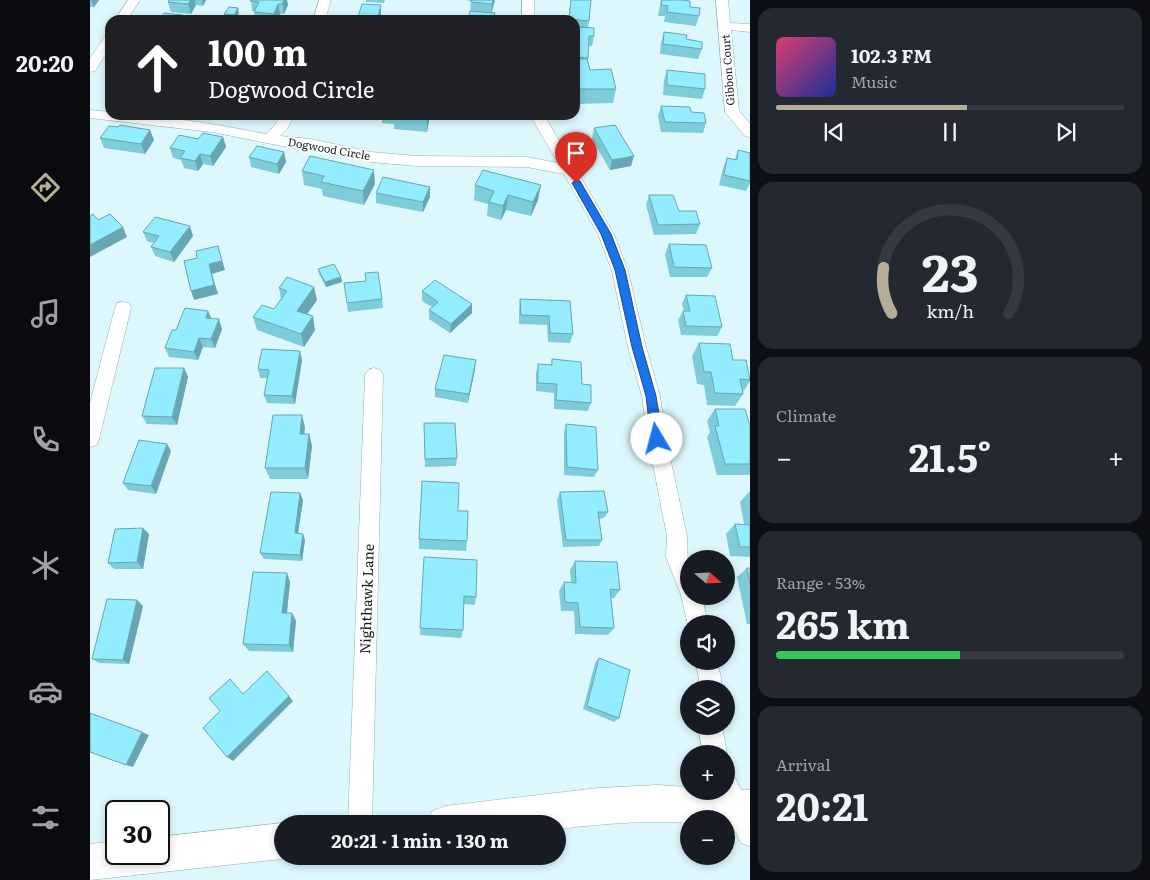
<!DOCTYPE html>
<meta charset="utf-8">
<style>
:root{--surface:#171b24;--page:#242831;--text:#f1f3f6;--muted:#9ea1a6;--line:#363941;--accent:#b6ad98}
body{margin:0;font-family:Literata,serif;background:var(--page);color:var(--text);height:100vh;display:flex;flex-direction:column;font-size:19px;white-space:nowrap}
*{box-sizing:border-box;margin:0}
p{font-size:16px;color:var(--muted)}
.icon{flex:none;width:28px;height:28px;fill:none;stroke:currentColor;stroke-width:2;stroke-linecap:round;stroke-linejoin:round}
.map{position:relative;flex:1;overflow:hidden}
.details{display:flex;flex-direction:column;gap:8px;padding:8px;background:#0d0f14;width:400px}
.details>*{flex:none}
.top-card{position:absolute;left:15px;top:15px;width:475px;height:105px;border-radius:15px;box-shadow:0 2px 8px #0003;background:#202124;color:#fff;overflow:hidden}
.needle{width:32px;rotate:109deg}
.tools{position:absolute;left:590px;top:550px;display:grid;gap:10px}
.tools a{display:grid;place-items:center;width:55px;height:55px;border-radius:50%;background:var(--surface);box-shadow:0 2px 8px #0003;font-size:25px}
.speed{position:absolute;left:15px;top:800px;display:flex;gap:10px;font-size:25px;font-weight:700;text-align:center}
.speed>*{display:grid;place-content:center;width:65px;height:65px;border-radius:50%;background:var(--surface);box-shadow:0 2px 8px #0003;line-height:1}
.speed .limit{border:2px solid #111;border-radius:8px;background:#fff;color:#111}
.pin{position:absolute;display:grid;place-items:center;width:42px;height:42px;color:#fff;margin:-51px -21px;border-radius:50% 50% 50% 0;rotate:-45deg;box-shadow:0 0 5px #0007}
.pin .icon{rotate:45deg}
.me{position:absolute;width:55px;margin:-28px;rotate:352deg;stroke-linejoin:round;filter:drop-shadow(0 0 4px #0008)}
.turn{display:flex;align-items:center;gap:18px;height:105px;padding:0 20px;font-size:22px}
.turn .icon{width:65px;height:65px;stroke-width:2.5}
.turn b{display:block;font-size:35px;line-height:42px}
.big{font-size:38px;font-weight:700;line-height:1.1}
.details .tile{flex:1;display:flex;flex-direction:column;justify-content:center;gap:8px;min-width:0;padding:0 18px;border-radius:15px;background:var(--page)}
.details .dial{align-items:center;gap:0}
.dial svg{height:130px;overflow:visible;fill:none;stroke:var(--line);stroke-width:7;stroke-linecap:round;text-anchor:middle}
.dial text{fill:var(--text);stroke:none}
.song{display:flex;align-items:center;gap:15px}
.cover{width:60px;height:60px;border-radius:8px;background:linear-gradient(135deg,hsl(340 70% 55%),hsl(230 70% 35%))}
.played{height:5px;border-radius:2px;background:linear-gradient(90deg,var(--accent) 55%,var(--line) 55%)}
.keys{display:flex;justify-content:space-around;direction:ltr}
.heat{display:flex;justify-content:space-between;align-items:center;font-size:28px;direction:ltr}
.charge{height:8px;border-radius:4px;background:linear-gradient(90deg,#34c759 53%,var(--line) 0)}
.trip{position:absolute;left:184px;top:815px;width:292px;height:50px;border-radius:25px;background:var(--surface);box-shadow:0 2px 8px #0003;font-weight:700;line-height:50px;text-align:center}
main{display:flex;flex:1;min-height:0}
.menu{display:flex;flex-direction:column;width:90px;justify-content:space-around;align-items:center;background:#090b0e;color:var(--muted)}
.menu .icon{width:35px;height:35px}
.menu .on{color:var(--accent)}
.menu b{font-size:22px;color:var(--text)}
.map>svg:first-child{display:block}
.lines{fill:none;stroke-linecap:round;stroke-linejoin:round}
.street-casing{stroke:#95aeb3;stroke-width:1}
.secondary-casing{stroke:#95aeb3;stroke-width:1}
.street{fill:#fff;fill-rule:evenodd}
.secondary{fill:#fff;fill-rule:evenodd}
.wall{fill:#7eccda}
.shaded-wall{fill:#67a6b2}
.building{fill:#93edfe;stroke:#67a6b2}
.route{fill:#1a73e8;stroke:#114b97}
.labels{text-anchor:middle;stroke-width:4;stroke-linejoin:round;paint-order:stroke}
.far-street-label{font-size:11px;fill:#151e20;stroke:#fff}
.street-label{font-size:14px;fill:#151e20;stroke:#fff}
</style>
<main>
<nav class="menu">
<b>20:20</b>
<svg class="icon on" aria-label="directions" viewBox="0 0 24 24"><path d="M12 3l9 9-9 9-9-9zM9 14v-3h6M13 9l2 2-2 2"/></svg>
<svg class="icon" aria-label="music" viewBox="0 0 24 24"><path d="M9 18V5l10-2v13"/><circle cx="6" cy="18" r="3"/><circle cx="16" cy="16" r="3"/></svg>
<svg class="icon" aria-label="phone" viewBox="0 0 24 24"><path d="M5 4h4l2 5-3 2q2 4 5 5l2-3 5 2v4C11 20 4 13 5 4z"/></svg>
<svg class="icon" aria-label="climate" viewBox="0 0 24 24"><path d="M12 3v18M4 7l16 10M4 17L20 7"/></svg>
<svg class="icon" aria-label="car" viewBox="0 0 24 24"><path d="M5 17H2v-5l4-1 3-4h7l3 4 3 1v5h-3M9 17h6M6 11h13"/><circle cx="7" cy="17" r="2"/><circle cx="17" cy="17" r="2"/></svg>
<svg class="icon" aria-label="filters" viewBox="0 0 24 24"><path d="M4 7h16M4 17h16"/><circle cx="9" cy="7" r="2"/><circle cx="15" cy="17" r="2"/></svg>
</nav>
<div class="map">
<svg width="660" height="880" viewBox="0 0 660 880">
<rect width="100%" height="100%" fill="#ddf8fd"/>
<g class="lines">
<g class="street-casing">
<g id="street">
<path d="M38,0H50L37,20H25Z"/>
<path d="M229,0H241L235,20H223Z"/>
<rect x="432" y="0" width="12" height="20"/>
<path d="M626,0H638L640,23L660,24V32L641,30L649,111L660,124V137L655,136L635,112Z"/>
<path d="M20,34V47L5,71L0,72V58L16,35Z"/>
<path d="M0,110L20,112V115C73,115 125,124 176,134L186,124L190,115H204L197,129L190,136L221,139L281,152L327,156L437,157L468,163L440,115H454L524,234L538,271L556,347L570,396L576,439L597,536L599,596H612L618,624H599V630L591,595L576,557L577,536L558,439L552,396L538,347L522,271L508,234L474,174L437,167L327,166L281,162L221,149L202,148L122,132L0,118Z"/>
<path d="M33,302L39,303L41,308L9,439L7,445L0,447V403L25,308L27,303Z"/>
<path d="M284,368L290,370L293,375L282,824H258L275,375L278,370Z"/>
<path d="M605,661H627L631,678V689H609V678Z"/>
<path d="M608,726H632L637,754L636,755V754H613Z"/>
<path d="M636,775L645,778L660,808V846L651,843L626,791H636Z"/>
</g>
</g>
<g class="secondary-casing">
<g id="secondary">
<path d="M568,785L599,787V791H636V789L660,790V826L636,825V819H599V823C555,820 511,824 468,829V824H337L342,811L355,806L508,788Z"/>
<path d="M192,823L195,824H192V856H199L192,859L0,880V844L26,841V854H69V837Z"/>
</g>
</g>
<use href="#street" class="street"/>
<use href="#secondary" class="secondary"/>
</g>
<g class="wall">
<path d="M0,0H9L4,7H0Z"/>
<path d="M79,0H116L113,6L106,5L101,14L81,12L78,2Z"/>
<path d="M161,0H197L198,5L194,14H190L187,20H165L164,11H162Z"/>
<path d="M276,0H295L294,3L276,2Z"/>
<path d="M375,0H405L402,12L405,13L404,20H378L380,12L381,1Z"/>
<path d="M481,0L499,21L498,28L504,36L502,46H499L498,60L500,70L526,89L523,103L485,104V20H478Z"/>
<path d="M571,0H593L609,16L606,26L574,22L575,16H568Z"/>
<path d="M149,13L145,20L135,19L134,14Z"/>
<path d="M574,32L596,39L612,49L608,59L570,54L571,43Z"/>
<path d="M577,70L615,89L612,99L573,95L574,80Z"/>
<path d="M571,106L601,112L616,123L613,133L571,132L568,116Z"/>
<path d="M292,115H340L337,132L304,129V124L292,123Z"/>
<path d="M28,127L60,130L64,140L55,154L14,148L10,138Z"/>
<path d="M504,128L541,166L520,170L502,139Z"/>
<path d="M133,137L136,147L123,166L113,164L108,171L94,168L91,160L83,158L80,148L108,139Z"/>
<path d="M648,150L660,153V183L656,191L629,185L633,168L637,158L645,159Z"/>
<path d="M194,152L196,162L189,174L161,167L159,157Z"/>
<path d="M212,171L285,184L274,205L233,196L232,189L214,185Z"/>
<path d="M385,185L448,200L441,216L416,210L411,220L397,216L398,204L384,200Z"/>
<path d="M340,187V197L333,212L286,203V193Z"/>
<path d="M559,195L610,224L606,234L564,235L556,205Z"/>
<path d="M53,232L103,236L84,262L65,256L61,247L64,243L57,241Z"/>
<path d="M579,244L622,268L617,277H580L575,254Z"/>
<path d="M228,269L251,277L252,282L236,287L229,274Z"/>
<path d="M275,273L292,299L293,308L258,312L254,283L276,281Z"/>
<path d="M189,288L227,300L217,314L225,330L214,347L167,330L163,317L184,309L191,299Z"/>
<path d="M332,291L382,304V313L360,333L339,319V310L342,307L332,301Z"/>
<path d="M596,295L632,327L627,336L591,335L588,320L593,311H594L592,304Z"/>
<path d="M430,299L480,301L483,334L480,343L458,342L457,325L429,324V309Z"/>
<path d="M118,311L121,319L132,329L125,348L113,347L108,360L79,357L75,348L86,330Z"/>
<path d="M609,343L643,360L660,378V381L653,392V394L645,406L617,405L614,385L607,384L602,356Z"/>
<path d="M462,359L492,384L501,403L498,411L464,409V393L446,391V373L448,364L461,365Z"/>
<path d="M212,360L205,404L177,403L174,395L178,378H170L168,369Z"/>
<path d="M94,368L98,377L87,425L57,424L52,416Z"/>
<path d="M385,369L378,403L345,397V389Z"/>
<path d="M625,409L660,426V475H627L617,437L620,432L617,421Z"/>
<path d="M476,424L508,470L504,477L474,475V432Z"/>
<path d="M215,427L214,434H219L222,446L218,479H180L175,468Z"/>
<path d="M334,431L367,458L366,466L335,467Z"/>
<path d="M81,451L66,494L38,490L33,483Z"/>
<path d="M470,492L518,512L514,518L509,519L512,540L509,546L473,547L467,500Z"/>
<path d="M659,492H660V557L640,556L636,534L645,524H654L650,502Z"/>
<path d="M210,493L213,500L208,533L215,540L212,561L174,559L170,553Z"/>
<path d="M368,511L377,541L376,551L329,549V539Z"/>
<path d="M59,534L53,569H24L18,563Z"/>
<path d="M334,557L386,597L385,605L374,604L373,630L371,638L330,635Z"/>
<path d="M485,561L530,590L524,598H521L524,628L518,635L485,634L484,611H471L469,591L474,582H481L480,570Z"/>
<path d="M657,568H660V624H657L647,577Z"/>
<path d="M200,582L197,613H202L206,621L203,652L159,651L153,644Z"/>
<path d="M53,606L39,664L9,663L2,659Z"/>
<path d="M509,658L529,718L524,722L493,709L505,663Z"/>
</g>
<g class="shaded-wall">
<path d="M1,0H9L4,7Z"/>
<path d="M101,0H105L106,5L101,14L98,4Z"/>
<path d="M112,0H116L113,6Z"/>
<path d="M192,0H197L198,5L194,14Z"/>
<path d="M403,0H405L401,14L402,4Z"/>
<path d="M188,4L190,14L187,20H185L184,14Z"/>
<path d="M291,5V15L290,20H287Z"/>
<path d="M148,8L149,13L145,20L144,15Z"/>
<path d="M93,15L95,20H90Z"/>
<path d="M337,115H340L337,132Z"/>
<path d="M60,130L64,140L55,154L51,144Z"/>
<path d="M133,137L136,147L123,166L120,156Z"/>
<path d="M194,152L196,162L189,174L187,164Z"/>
<path d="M110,154L113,164L108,171L105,161Z"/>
<path d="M544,156L541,166L520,170L522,160Z"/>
<path d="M284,170L285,184L274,205L273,191Z"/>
<path d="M451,185L448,200L441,216L443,202Z"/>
<path d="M340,187V197L333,212V202Z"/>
<path d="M418,195L416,210L411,220L413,206Z"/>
<path d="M100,226L103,236L84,262L80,252Z"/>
<path d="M33,227L37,237L0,257V245Z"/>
<path d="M128,246L135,270L122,274L128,294L104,300L101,291L119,264Z"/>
<path d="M251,277L252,282L236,287L235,282Z"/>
<path d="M224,287L227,300L210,324L207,311Z"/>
<path d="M382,304V313L360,333L361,324Z"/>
<path d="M118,311L122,320L116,318Z"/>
<path d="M223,316L225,330L214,347L211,334Z"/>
<path d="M129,319L132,329L125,348L121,339Z"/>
<path d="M109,338L113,347L108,360L104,352Z"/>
<path d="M210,351L212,360L205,404L202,396Z"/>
<path d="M386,360L385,369L378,403L379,394Z"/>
<path d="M94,368L98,377L87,425L82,417Z"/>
<path d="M212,415L215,427L213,446L210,434Z"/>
<path d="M219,434L222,446L218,479L215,468Z"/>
<path d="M77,444L81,451L66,494L61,486Z"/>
<path d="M210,493L213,500L207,540L205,533Z"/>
<path d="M53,528L59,534L53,569L47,562Z"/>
<path d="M213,534L215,540L212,561L210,555Z"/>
<path d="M197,573L200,582L196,621L192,613Z"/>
<path d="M47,600L53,606L39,664L33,660Z"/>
<path d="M202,613L206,621L203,652L199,645Z"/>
<path d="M199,696L203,701L143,761L137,757Z"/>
<path d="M52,732L59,735L43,767L36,765Z"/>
</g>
<g class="building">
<path d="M79,0H101L98,4L78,2Z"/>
<path d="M161,0H194L192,4H188L184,14L164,12L169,2L160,1Z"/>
<path d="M381,0H403L402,4L381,2Z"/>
<path d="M481,0H501L499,21L479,19Z"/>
<path d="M572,0H593L600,1V7L610,8L609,16L577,12L578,6L571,5Z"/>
<path d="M272,4L291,5L287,20H267Z"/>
<path d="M139,7L148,8L144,15L134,14Z"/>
<path d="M380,11L405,13L403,20H378Z"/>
<path d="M74,13L93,15L90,20H69Z"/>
<path d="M485,27L504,28V36H499L498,58L485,57Z"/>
<path d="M574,32L597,35L596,39L612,42V49L573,44Z"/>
<path d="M485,59H497L500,70L521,69L526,89H487L485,80Z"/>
<path d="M577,70L615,74V89L577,85Z"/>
<path d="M571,106L600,107L601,112L614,113L616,123L575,122Z"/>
<path d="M316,115H337V117Z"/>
<path d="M30,125L60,130L51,144L10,138L19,126L28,127Z"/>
<path d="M525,125L544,156L522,160L504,128Z"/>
<path d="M113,133L133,137L120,156L110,154L105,161L90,158L95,151L80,148L89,135L108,139Z"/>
<path d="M167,146L194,152L187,164L159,157Z"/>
<path d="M648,150L660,153V181L634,175L637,158L647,160Z"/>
<path d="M220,156L284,170L273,191L231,182L234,176L212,171Z"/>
<path d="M393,170L451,185L443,202L418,195L413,206L399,202L404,191L385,185Z"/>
<path d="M293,177L340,187L333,202L286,193Z"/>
<path d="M559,195H583L589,211H606L610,224L568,225Z"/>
<path d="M3,214L8,220L20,214L33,227L0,245V216Z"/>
<path d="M65,217L100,226L80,252L61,247L69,236L53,232Z"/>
<path d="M579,244L616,245L622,268L584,267Z"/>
<path d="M128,246L132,261L119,264L124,285L101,291L94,261L107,258L106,251Z"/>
<path d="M244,264L251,277L235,282L228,269Z"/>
<path d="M288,272L292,299L257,303L254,283L276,281L275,273Z"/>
<path d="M197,277L224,287L207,311L223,316L211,334L163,317L172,305L184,309L197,291L189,288Z"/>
<path d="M345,280L382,304L361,324L339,310L348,302L332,291Z"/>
<path d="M596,295L625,296L632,327L596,326L593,311H600Z"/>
<path d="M430,299L480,301L483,334L460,333L459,316L431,315Z"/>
<path d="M95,308L118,311L116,318L129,319L121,339L109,338L104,352L75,348L82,330H86Z"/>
<path d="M609,343L640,344L643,360H656L660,380L650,379L653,394L625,393L621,372H614Z"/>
<path d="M172,349L210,351L202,396L174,395L179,370L168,369Z"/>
<path d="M354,355L386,360L379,394L345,389Z"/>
<path d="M462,359L491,362L492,384L501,385V403L466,400L467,384L448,383V364L462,365Z"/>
<path d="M65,368H94L82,417L52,416Z"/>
<path d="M625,409H655L660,426V464H635L625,426H629Z"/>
<path d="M183,415H212L210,434H219L215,468H175Z"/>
<path d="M334,423H365L367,458L335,459Z"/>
<path d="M476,424L506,427L508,470L477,467Z"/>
<path d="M49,440L77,444L61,486L33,483Z"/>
<path d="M332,481L369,483L368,511H378L377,541L329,539Z"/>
<path d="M514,491L518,512H508L512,540H476L470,492Z"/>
<path d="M181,492L210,493L205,533L213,534L210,555L170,553Z"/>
<path d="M645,524L660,525V547H650Z"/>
<path d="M53,528L47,562L18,563L25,529Z"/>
<path d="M334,557L387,560L386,597L374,596L373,630L330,628Z"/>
<path d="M485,561L527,562L530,590L520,589L524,628L490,627L488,603L475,602L474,582L486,583Z"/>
<path d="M657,568H660V584Z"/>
<path d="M163,572L197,573L192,613H202L199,645L153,644Z"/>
<path d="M17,599L47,600L33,660L2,659Z"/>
<path d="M509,658L540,670L529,718L497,706Z"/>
<path d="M177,671L199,696L137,757L113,728L130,711L119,698L140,679L153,694Z"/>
<path d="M0,713L52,732L36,765L0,752Z"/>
</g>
<path class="route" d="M486,180L490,181L521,234L535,270L552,347L566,396L573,439L571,443H563L561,439L556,396L542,347L525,270L511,234L482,183Z"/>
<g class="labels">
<g class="far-street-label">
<text transform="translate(638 70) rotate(-94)" y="4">Gibbon Court</text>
<text transform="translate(239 149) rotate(10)" y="4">Dogwood Circle</text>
</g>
<g class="street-label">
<text transform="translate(277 599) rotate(-88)" y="5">Nighthawk Lane</text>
</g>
</g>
</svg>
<div class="tools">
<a><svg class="needle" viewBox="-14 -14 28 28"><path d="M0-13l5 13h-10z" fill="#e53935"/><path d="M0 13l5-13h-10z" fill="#9ea1a6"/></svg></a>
<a><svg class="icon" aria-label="sound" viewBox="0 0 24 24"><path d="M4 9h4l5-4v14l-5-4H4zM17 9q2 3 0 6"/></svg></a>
<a><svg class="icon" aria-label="layers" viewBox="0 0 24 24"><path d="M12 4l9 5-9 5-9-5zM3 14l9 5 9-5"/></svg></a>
<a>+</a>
<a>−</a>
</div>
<div class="speed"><div class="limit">30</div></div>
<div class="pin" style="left:486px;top:183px;background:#d93025"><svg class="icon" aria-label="arrive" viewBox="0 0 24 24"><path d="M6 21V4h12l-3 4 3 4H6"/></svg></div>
<svg class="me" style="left:567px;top:439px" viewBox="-20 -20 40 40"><circle r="19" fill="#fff"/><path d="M0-13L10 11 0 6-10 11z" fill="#1a73e8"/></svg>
<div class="trip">20:21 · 1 min · 130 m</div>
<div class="top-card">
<div class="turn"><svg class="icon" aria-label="ahead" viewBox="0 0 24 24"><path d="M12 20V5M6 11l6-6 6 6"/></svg><div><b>100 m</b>Dogwood Circle</div></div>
</div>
</div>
<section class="details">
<div class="tile">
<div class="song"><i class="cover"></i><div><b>102.3 FM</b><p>Music</p></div></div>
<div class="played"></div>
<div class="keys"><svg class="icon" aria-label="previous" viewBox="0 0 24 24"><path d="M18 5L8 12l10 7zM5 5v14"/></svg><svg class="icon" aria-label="pause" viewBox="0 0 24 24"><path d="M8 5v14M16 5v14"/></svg><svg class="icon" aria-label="next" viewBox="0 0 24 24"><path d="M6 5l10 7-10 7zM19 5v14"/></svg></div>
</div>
<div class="tile dial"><svg viewBox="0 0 100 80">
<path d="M14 69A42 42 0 1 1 86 69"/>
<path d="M14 69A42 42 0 0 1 9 41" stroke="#b6ad98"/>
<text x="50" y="56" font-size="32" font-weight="700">23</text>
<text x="50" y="72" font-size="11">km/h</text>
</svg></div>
<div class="tile"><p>Climate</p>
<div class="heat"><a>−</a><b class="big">21.5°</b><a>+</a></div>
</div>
<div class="tile"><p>Range · 53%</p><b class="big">265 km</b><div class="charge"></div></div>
<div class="tile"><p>Arrival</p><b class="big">20:21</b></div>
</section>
</main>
